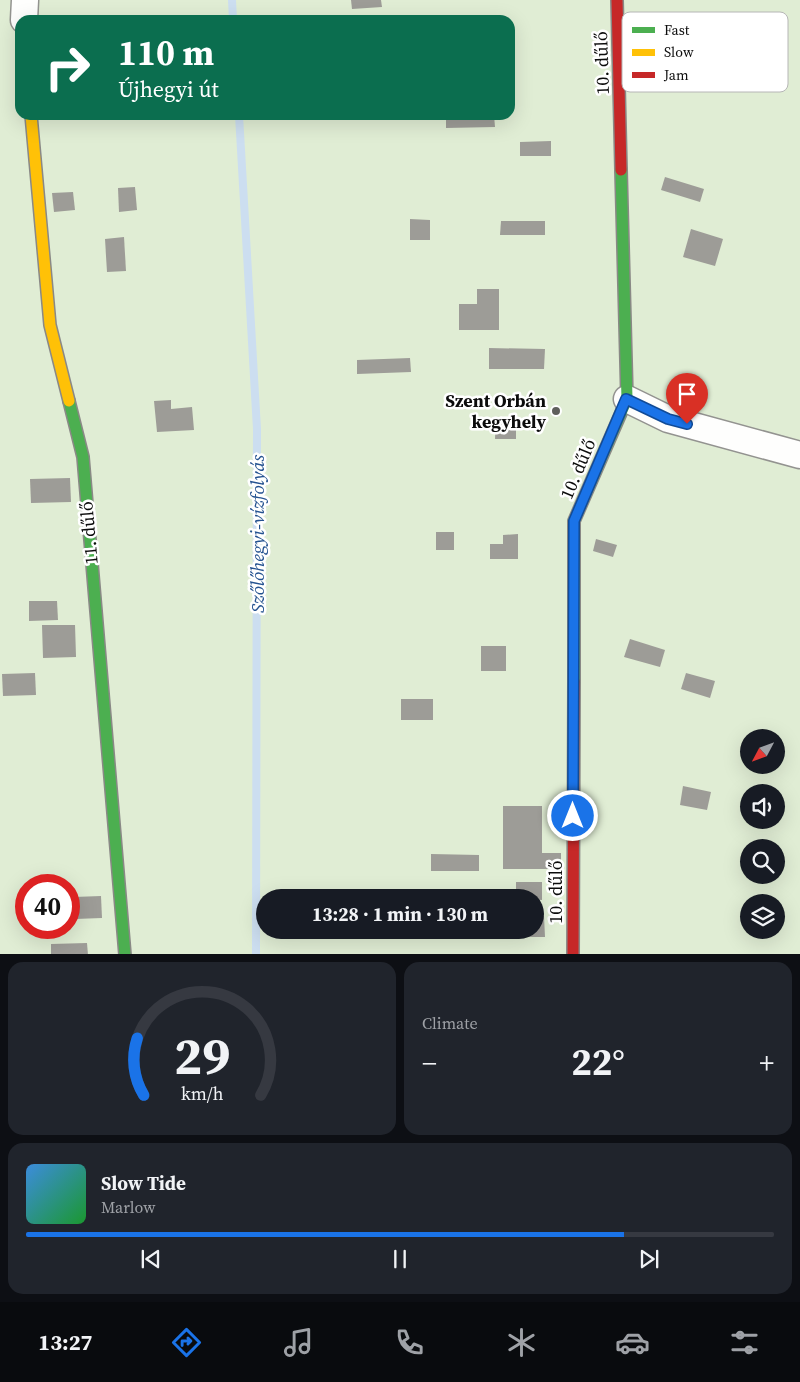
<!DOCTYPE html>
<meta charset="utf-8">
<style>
:root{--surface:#171b24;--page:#20242c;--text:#f1f3f6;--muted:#9ea1a6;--line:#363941;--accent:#1a73e8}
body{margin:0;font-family:"Source Serif 4",serif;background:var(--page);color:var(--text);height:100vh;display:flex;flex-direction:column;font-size:19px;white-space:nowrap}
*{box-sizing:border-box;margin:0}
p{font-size:16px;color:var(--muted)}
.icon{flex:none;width:28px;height:28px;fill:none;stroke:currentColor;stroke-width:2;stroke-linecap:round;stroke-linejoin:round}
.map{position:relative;height:954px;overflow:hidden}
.details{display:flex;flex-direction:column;gap:8px;padding:8px;background:#0d0f14;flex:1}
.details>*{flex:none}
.top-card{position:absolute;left:15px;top:15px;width:500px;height:105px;border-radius:15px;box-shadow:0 5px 20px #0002;background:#0b6e4f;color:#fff;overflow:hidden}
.needle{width:32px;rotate:229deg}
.buttons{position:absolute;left:740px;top:729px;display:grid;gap:10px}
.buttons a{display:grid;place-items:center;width:45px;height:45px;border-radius:50%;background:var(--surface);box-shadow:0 5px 20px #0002;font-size:25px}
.speed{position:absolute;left:15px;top:874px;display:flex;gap:10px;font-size:25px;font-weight:700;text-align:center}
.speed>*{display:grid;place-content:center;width:65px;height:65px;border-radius:50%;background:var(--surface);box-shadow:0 5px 20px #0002;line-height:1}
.speed .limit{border:8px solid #d22;background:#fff;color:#111}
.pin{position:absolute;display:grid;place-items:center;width:42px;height:42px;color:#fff;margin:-51px -21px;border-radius:50% 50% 50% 0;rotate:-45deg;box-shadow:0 0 5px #0007}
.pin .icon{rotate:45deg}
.me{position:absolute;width:55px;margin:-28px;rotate:0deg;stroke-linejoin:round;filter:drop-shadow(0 0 4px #0008)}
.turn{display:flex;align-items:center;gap:18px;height:105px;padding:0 20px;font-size:22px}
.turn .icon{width:65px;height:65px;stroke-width:2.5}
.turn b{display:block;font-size:35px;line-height:42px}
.big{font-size:38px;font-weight:700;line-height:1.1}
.details .card{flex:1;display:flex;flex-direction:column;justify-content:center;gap:8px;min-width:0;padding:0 18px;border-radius:15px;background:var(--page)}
.details .dial{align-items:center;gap:0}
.dial svg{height:130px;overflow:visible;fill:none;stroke:var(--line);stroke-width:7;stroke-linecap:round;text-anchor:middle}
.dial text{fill:var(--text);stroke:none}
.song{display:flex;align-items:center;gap:15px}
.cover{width:60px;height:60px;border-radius:8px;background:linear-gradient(135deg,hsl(210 70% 55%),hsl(130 70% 35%))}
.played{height:5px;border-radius:2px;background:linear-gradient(90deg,var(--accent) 80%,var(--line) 80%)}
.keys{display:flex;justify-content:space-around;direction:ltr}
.heat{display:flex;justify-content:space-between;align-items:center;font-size:28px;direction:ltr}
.details .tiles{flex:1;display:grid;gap:8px;grid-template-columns:1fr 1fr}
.card:last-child{grid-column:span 2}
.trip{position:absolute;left:256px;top:889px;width:288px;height:50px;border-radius:25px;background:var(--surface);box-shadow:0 5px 20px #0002;font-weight:700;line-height:50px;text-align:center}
.menu{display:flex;height:80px;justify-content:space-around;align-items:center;background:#090b0e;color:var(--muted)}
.menu .icon{width:35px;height:35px}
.menu .current{color:var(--accent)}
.menu b{font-size:22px;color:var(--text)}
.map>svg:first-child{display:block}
.green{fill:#e0edd4;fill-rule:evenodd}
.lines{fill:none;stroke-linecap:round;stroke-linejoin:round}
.stream{stroke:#ccdef0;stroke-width:8}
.building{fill:#9d9c97}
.street-casing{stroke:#939390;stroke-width:29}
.fast-casing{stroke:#8a8986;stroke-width:14}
.slow-casing{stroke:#8a8986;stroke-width:14}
.jam-casing{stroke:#8a8986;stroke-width:14}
.street{stroke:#fefefd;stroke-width:26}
.fast{stroke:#4caf50;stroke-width:11}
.slow{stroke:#ffc107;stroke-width:11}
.jam{stroke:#c62828;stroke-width:11}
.route-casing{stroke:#114b97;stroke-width:12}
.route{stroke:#1a73e8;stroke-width:9}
.poi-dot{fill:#5f5f5c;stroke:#fff;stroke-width:2}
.labels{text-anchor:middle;stroke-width:5;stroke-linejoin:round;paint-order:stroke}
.street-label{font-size:18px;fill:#0c0c0c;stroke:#fff}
.poi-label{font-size:18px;font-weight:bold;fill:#0c0c0c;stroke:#fff;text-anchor:end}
.water-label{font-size:19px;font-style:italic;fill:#245290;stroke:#fff}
.key{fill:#fff;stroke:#b6b6b6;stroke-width:1}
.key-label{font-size:14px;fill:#0c0c0c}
</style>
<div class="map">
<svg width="800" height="955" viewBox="0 0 800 955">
<rect width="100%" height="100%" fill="#faf9f2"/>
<path class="green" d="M0,0H800V954L0,955ZM20,20H510V115H20ZM749,738H776V765H749ZM749,792H776V820H749ZM749,848H776V875H749ZM26,885H69V928H26ZM265,898H535V930H265ZM749,902H776V930H749Z"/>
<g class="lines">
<g class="stream">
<path d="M232,0L233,20"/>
<path d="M239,115L257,429L256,955"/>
</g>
</g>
<g class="building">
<path d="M351,0H381L382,7L352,9Z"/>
<path d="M446,115H494L495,127L446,128Z"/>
<path d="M551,141V156H520V142Z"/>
<path d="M665,177L704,189L700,202L661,190Z"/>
<path d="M135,187L137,210L119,212L118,188Z"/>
<path d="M73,192L75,210L54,212L52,193Z"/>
<path d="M410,219L430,220V240H410Z"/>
<path d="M501,221H545V235H500Z"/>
<path d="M691,229L723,239L715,266L683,257Z"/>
<path d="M124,237L126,271L107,272L105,239Z"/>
<path d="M477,289H499V330H459V304H477Z"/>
<path d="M489,348L545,349L544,369H489Z"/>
<path d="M410,358L411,372L357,374V360Z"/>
<path d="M171,400V409L192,407L194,430L157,432L154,401Z"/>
<path d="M496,417H516V439H495Z"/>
<path d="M70,478L71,502L31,503L30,479Z"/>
<rect x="436" y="532" width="18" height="18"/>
<path d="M518,534V559H490V544H503V535Z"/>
<path d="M596,539L617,545L613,557L593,551Z"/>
<path d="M29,601H57L58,620L29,621Z"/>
<path d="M42,625H75L76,657L43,658Z"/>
<path d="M630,639L665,650L660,667L624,657Z"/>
<rect x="481" y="646" width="25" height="25"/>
<path d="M35,673L36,695L3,696L2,674Z"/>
<path d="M686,673L715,681L710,698L681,689Z"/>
<rect x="401" y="699" width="32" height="21"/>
<path d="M683,786L711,792L707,810L680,805Z"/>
<path d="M503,806H542V853H561V869H503Z"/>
<path d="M431,854L479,855V871H431Z"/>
<path d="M516,882H542V900L516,898Z"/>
<path d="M101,896L102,918L75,919L74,897Z"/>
<path d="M535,916H544L545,937H515V930H535Z"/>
<path d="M87,943L88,955H51V944Z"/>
</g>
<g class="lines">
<g class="street-casing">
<g id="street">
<path d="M24,20L25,0"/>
<path d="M627,399L668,419L800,455"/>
</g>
</g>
<g class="fast-casing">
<g id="fast">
<path d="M69,401L83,457L125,955"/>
<path d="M574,681V521L627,399L621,170"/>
</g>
</g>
<g class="slow-casing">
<path id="slow" d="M31,115L50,325L69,401"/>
</g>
<g class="jam-casing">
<g id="jam">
<path d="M617,0L621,170"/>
<path d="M573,955L574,681"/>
</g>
</g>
<use href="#street" class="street"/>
<use href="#fast" class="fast"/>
<use href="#slow" class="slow"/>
<use href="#jam" class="jam"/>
</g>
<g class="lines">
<g class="route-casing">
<path id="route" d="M573,816L574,521L626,399L668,419L687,424"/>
</g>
<use href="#route" class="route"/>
</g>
<circle class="poi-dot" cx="556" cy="411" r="5"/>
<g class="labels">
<g class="street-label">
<text transform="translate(602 63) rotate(-92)" y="6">10. dűlő</text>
<text transform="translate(578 469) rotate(-67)" y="6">10. dűlő</text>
<text transform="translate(89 533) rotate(-95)" y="6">11. dűlő</text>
<text transform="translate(556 892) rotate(-90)" y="6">10. dűlő</text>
</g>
<g class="poi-label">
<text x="546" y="407">Szent Orbán<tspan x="546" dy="21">kegyhely</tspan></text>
</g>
<g class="water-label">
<text transform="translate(257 534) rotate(-90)" y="7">Szőlőhegyi-vízfolyás</text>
</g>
</g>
<rect x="622" y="12" width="166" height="80" rx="8" class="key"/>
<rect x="632" y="27" width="23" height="6" fill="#4caf50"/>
<rect x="632" y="49" width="23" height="7" fill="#ffc107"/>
<rect x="632" y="72" width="23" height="6" fill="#c62828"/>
<g class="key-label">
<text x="664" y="35">Fast</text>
<text x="664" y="57">Slow</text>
<text x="664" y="80">Jam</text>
</g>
</svg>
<div class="buttons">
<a><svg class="needle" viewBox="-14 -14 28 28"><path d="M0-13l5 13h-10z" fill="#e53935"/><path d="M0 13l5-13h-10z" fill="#9ea1a6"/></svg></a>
<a><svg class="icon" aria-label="sound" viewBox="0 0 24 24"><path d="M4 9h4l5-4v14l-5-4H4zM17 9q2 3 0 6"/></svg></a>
<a><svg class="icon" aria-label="search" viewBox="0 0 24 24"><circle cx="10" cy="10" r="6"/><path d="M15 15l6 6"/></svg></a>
<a><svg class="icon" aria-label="layers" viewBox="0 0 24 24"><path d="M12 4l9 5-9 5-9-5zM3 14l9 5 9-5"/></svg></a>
</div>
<div class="speed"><div class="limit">40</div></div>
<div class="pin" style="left:687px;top:424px;background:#d93025"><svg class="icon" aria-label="arrive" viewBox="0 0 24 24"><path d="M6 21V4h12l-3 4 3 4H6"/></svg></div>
<svg class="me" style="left:573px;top:816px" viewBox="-20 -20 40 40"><circle r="17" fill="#1a73e8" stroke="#fff" stroke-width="3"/><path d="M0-11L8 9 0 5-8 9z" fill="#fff"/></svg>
<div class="trip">13:28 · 1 min · 130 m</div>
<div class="top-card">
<div class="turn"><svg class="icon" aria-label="right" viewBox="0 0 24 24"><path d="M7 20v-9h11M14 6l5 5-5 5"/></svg><div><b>110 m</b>Újhegyi út</div></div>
</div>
</div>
<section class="details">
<div class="tiles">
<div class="card dial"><svg viewBox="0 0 100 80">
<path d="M14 69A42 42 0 1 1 86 69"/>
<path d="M14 69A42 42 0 0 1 10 34" stroke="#1a73e8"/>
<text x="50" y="56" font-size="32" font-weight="700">29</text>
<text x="50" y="72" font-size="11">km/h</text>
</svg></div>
<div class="card"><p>Climate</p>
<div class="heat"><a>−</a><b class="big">22°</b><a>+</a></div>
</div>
<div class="card">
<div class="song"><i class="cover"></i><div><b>Slow Tide</b><p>Marlow</p></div></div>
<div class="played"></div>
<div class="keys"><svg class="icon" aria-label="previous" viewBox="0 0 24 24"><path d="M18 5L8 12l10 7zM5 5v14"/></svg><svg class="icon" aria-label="pause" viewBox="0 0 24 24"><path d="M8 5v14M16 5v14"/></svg><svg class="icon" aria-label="next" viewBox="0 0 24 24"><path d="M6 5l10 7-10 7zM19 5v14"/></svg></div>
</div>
</div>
</section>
<nav class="menu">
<b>13:27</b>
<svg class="icon current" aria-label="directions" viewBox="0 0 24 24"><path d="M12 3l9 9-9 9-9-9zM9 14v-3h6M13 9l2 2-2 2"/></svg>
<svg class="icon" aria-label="music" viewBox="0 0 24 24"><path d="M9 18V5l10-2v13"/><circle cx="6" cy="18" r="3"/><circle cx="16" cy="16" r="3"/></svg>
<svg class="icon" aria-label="phone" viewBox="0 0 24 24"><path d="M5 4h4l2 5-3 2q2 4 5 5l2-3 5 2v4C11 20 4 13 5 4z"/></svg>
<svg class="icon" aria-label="climate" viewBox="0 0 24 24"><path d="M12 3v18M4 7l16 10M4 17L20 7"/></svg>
<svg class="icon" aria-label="car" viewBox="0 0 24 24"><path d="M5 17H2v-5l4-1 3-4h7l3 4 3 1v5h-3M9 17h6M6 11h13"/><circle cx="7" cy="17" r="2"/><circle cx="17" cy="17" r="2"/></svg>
<svg class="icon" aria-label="filters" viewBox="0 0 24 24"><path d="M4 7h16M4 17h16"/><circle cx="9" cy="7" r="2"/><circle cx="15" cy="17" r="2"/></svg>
</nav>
